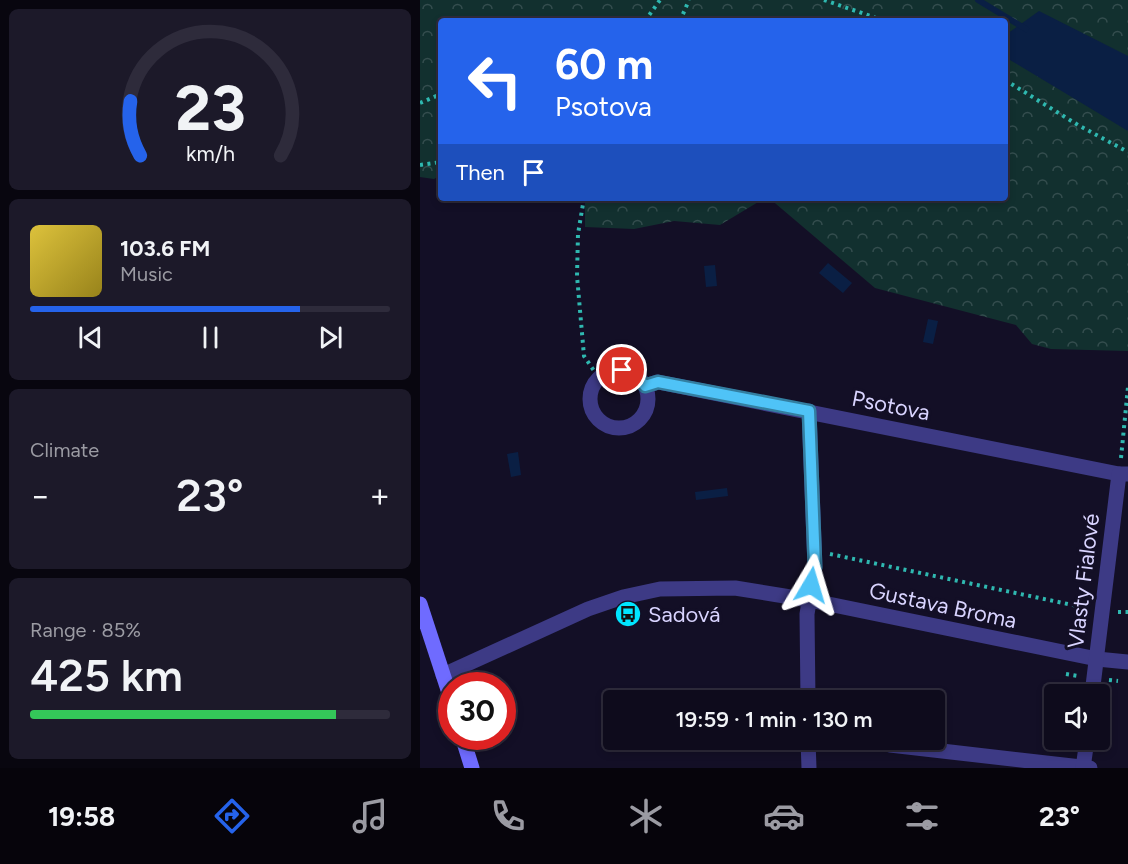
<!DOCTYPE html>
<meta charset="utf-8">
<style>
:root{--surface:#0e0b1c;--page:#1c1929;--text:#f1f3f6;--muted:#9b9ba3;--line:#2e2b3b;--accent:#2563eb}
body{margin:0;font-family:Figtree,sans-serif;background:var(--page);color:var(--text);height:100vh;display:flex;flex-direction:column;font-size:22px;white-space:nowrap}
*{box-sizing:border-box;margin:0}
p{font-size:20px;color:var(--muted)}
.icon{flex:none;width:33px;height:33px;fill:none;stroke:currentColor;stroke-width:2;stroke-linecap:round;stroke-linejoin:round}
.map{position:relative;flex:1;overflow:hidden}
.drawer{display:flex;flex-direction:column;gap:9px;padding:9px;background:#08060f;width:420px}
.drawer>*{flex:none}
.hud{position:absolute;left:18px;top:18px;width:570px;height:183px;border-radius:6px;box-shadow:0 3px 9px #0003,0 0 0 2px var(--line);background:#2563eb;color:#fff;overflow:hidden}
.fabs{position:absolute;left:624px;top:684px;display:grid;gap:12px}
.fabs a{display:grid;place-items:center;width:66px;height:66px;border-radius:6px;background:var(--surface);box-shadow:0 3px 9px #0003,0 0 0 2px var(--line);font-size:30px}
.speed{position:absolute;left:18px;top:672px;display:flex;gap:12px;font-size:30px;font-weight:700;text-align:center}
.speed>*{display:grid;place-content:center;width:78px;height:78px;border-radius:50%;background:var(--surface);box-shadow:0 3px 9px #0003,0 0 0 2px var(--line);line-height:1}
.speed .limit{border:9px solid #d22;background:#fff;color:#111}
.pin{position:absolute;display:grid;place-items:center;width:51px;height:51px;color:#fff;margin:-26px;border:3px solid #fff;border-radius:50%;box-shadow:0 2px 6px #0007}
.me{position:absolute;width:66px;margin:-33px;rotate:7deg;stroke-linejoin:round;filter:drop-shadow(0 0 4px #0008)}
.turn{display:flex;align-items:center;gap:21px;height:126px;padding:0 18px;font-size:27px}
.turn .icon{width:78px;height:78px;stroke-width:2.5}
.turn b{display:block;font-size:42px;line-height:51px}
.then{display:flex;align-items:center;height:57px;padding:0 18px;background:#0003;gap:12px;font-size:22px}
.big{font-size:45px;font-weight:600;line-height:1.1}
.drawer .card{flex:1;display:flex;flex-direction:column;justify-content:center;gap:9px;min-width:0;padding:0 21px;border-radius:9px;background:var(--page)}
.drawer .dial{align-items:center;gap:0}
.dial svg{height:156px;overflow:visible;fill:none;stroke:var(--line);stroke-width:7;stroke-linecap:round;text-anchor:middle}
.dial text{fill:var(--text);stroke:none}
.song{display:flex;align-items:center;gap:18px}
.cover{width:72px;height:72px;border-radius:9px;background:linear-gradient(135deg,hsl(50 70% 55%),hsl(50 70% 35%))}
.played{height:6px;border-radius:3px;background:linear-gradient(90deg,var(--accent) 75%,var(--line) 75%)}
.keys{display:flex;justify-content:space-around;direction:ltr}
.heat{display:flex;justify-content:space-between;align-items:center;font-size:33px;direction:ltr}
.charge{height:9px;border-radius:4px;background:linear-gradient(90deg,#34c759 85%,var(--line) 0)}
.trip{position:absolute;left:183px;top:690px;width:342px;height:60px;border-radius:6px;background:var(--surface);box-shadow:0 3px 9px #0003,0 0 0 2px var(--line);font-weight:600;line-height:60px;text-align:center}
.menu{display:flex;height:96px;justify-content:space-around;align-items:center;background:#06040b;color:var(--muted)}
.menu .icon{width:42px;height:42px}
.menu .current{color:var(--accent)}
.menu b{font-size:27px;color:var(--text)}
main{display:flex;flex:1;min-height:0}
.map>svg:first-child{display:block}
.forest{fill:url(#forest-crowns)}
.water{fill:#0a1f44}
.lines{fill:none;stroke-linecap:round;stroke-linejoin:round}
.stream{stroke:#0a1f44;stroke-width:6}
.path{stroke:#2fb8b0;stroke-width:4;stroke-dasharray:3 4.5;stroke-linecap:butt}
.street{stroke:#3d3a85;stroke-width:15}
.secondary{stroke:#6f6bff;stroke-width:15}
.route-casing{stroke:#337fa1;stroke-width:15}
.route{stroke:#4fc3f7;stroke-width:10}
.labels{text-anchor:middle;stroke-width:6;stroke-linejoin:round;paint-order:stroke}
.street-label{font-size:22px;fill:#d9d4ff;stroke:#130f26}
.poi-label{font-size:22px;fill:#d9d4ff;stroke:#130f26;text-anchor:start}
</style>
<main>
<section class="drawer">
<div class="card dial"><svg viewBox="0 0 100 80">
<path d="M14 69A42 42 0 1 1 86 69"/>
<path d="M14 69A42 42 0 0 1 9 41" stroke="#2563eb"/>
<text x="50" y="56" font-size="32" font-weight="700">23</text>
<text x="50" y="72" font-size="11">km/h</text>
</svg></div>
<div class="card">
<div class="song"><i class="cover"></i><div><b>103.6 FM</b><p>Music</p></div></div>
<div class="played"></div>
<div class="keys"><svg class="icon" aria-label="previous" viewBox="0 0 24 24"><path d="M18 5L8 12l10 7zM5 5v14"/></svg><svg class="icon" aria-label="pause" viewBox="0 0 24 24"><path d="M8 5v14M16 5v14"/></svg><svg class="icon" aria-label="next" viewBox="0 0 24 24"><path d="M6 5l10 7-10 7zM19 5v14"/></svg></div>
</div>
<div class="card"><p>Climate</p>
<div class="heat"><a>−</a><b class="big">23°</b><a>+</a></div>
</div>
<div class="card"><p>Range · 85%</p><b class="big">425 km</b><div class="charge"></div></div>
</section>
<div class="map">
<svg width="708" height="768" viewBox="0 0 708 768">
<defs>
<pattern id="forest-crowns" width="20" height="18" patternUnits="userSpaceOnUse" patternTransform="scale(1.5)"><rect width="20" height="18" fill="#12302f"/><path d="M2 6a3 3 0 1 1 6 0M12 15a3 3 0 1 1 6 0" fill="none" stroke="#344d4e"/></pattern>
</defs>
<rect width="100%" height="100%" fill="#130f26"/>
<g class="forest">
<path d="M0,0H708V351L631,349L612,344L596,325L455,288L349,198H585V21H21V175L14,179L0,177Z"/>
<path d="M165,198H345L300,225L254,221L214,229L165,227Z"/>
</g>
<g class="water">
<path d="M619,11L708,56V131L585,57V38L587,34Z"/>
<path d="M408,263L432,283L423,293L399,273Z"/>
<path d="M295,265L297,286L286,287L284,266Z"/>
<path d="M508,319L518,321L513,344L503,342Z"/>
<path d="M98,452L101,475L91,477L87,454Z"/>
<path d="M307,488L308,496L276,500L275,492Z"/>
</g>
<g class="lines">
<path class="stream" d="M558,0L606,29"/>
<g class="path">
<path d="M404,0L465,21"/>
<path d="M225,21L240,0"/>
<path d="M260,21L269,0"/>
<path d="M585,80L658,125L708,152"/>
<path d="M0,103L21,94"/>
<path d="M0,165L21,162"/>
<path d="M164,198L158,234L157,276L164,356L179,378"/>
<path d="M701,458L708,387"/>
<path d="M410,554L667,608"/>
<path d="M698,612H708"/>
<path d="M646,674L658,676"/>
<path d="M689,680L698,681"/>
</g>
<g class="street">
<circle cx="199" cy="399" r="29"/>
<path d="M225,386L238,382L699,474H708"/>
<path d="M23,675L168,609L203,597L240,589L315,588L389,600L677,659L708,662"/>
<path d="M672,694L699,474"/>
<path d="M388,700L387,614L395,567L389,411"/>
<path d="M388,740L389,768"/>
<path d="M470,745L670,768"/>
<path d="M663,768L667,740"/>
</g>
<g class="secondary">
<path d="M0,604L32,702"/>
<path d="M42,736L52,768"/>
</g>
</g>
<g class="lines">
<g class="route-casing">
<path id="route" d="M202,370C213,373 218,377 225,386L238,382L389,411L395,567L391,585"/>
</g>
<use href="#route" class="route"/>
</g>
<defs>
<g id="bus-disc" transform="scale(1.35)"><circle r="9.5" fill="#00e5ff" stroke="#130f26"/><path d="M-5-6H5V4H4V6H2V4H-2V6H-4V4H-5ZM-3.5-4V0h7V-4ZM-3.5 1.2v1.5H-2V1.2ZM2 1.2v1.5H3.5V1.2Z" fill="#111"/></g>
</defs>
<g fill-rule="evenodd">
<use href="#bus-disc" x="208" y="614"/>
</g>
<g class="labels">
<g class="street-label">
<text transform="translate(471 405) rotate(11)" y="8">Psotova</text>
<text transform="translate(663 581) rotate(-83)" y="8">Vlasty Fialové</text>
<text transform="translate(523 605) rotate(12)" y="8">Gustava Broma</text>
</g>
<g class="poi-label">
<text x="228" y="622">Sadová</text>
</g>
</g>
</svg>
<div class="fabs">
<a><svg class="icon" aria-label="sound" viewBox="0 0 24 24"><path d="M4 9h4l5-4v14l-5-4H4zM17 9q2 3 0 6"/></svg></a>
</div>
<div class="speed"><div class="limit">30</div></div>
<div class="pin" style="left:202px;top:370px;background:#d93025"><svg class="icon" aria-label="arrive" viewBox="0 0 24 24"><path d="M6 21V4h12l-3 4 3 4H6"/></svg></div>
<svg class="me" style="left:391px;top:585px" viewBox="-20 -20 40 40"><path d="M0-17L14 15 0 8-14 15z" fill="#4fc3f7" stroke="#fff" stroke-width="4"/></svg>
<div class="trip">19:59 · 1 min · 130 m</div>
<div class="hud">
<div class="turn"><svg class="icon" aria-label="left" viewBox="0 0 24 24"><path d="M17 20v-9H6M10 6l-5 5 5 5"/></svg><div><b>60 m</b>Psotova</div></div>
<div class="then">Then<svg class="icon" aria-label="arrive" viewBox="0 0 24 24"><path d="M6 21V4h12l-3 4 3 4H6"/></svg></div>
</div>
</div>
</main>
<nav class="menu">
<b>19:58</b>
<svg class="icon current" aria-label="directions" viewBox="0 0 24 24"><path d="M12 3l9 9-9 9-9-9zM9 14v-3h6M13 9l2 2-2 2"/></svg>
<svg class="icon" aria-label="music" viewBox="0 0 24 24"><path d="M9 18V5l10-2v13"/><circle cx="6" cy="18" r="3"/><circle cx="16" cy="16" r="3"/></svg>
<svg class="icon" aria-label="phone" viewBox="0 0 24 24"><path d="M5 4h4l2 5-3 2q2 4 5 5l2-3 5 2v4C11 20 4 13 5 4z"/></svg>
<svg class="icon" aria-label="climate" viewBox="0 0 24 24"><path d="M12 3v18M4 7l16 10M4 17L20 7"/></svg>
<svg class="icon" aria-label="car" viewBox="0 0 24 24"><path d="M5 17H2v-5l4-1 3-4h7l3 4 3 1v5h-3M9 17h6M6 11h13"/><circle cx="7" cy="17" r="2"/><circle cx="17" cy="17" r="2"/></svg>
<svg class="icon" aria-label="filters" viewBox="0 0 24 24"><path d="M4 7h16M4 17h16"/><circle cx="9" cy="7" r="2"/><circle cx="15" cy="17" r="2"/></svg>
<b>23°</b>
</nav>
